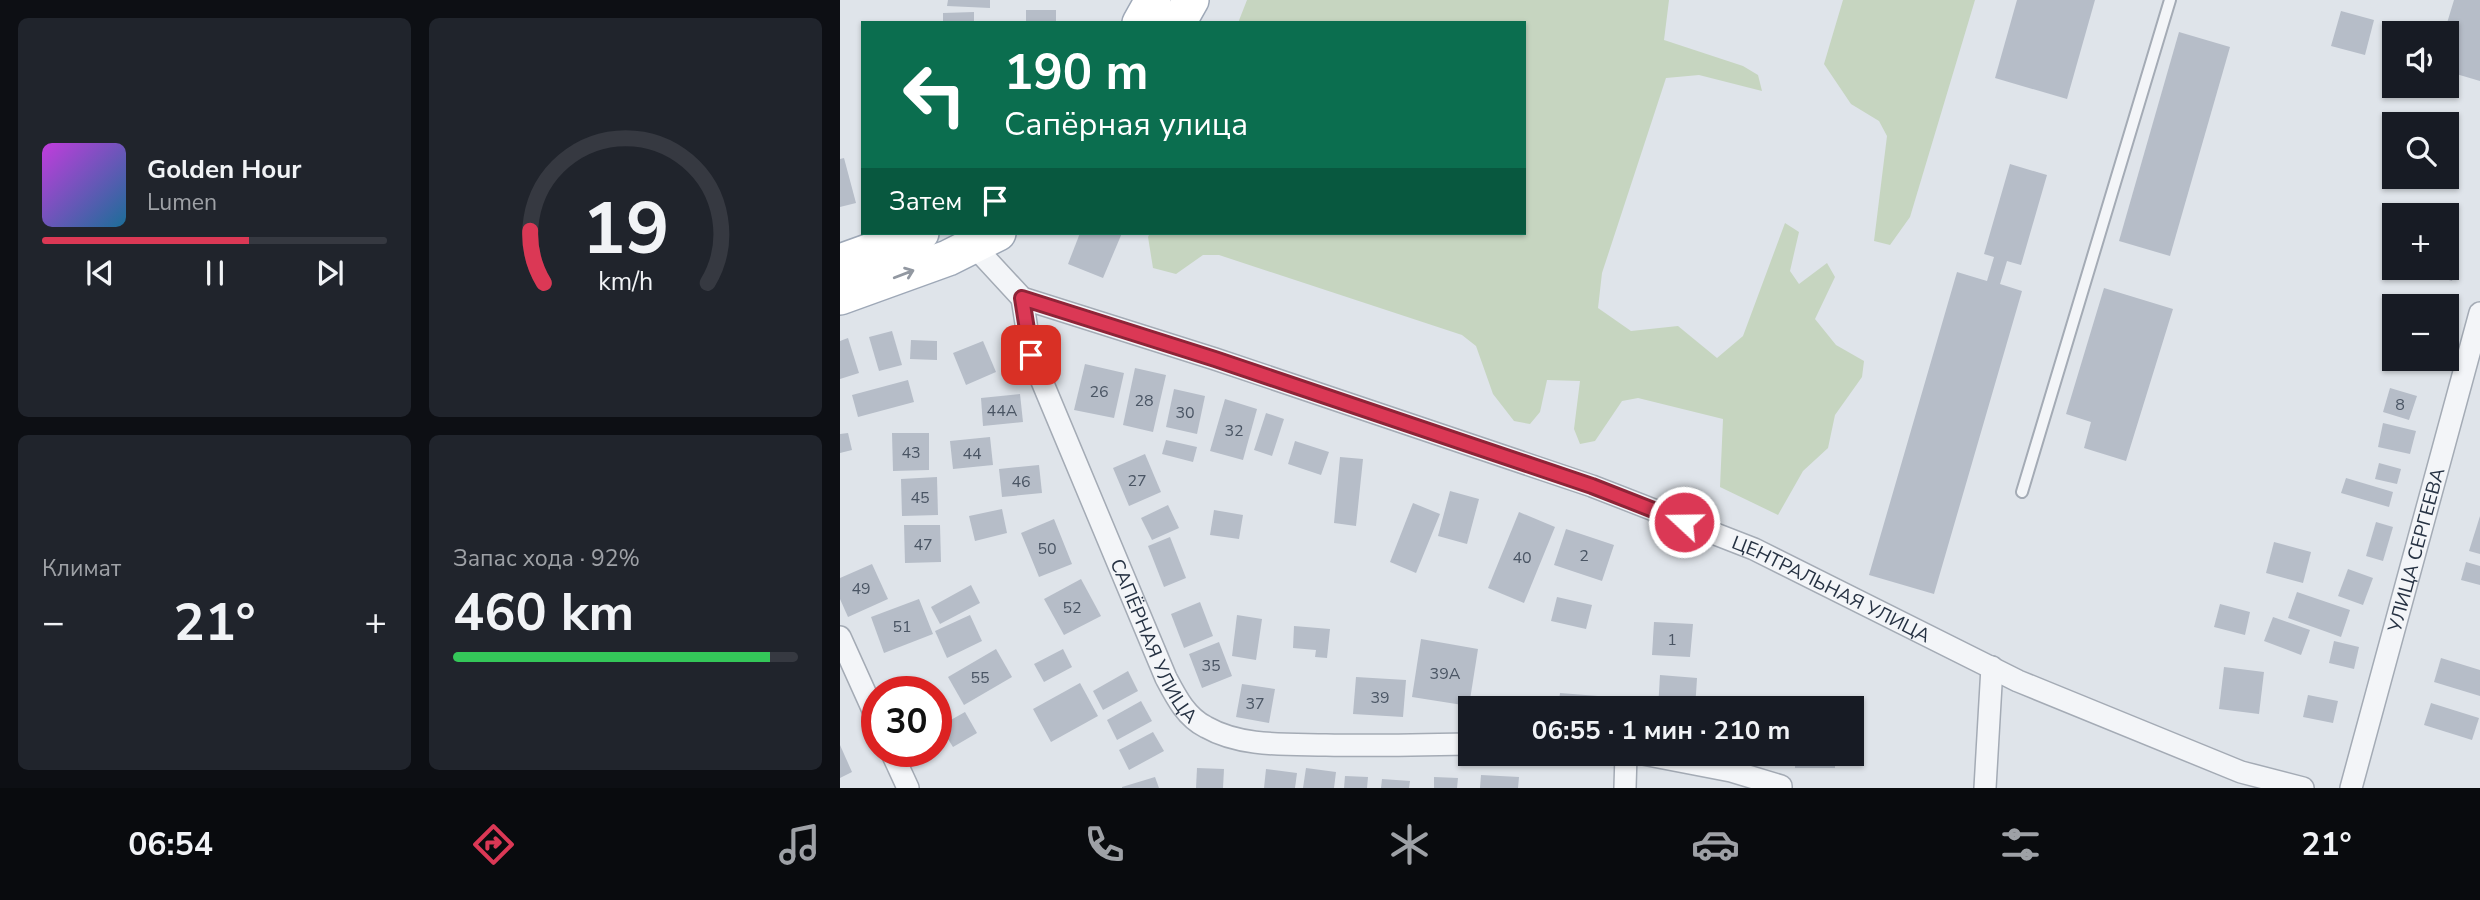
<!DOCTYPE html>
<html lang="ru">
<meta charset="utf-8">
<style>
:root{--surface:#171b24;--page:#20242c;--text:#f1f3f6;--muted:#9ea1a6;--line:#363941;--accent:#db3855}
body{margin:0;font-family:"Nunito Sans",sans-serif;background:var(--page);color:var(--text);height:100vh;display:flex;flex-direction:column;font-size:26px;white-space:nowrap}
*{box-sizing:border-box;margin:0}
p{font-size:23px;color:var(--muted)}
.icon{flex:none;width:38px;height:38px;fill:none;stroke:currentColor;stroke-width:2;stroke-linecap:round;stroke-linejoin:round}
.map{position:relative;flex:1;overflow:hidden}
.sheet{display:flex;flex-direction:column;gap:18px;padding:18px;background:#0d0f14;width:840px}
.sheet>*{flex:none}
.hud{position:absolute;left:21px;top:21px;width:665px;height:214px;border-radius:0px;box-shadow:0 2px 5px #0004;background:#0b6e4f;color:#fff;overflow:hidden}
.controls{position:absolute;left:1542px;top:21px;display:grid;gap:14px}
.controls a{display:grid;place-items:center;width:77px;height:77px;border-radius:0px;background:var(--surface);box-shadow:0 2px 5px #0004;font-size:35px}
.speed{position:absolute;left:21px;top:676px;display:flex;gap:14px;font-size:35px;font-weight:700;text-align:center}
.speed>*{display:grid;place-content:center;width:91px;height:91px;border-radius:50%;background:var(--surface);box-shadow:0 2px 5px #0004;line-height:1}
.speed .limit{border:10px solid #d22;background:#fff;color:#111}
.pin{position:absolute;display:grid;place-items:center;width:60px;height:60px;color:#fff;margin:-30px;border-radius:14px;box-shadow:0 4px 10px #0006}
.me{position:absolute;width:77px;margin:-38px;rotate:291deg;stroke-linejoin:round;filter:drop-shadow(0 0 5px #0008)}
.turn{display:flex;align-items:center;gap:24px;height:147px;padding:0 28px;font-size:32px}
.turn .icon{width:91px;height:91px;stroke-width:2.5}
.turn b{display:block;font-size:49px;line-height:60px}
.then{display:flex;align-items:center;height:66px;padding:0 28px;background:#0003;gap:14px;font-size:26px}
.big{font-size:52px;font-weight:700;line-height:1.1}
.sheet .card{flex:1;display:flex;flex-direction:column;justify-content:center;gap:10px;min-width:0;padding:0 24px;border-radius:10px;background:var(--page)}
.sheet .dial{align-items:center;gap:0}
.dial svg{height:182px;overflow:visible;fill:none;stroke:var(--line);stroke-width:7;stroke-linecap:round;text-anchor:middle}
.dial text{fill:var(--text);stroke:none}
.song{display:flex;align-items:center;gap:21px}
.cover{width:84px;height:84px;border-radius:10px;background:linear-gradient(135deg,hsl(290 70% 55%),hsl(200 70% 35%))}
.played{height:7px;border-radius:4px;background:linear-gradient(90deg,var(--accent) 60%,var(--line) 60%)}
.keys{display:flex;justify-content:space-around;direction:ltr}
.heat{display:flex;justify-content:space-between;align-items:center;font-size:38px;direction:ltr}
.charge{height:10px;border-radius:5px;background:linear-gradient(90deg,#34c759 92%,var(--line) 0)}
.sheet .tiles{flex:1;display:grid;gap:18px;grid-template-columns:repeat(2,1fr)}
.trip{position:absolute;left:618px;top:696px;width:406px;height:70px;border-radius:0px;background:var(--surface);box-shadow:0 2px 5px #0004;font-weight:700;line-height:70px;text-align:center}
.dock{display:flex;height:112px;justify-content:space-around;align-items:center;background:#090b0e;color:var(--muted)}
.dock .icon{width:49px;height:49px}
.dock .active{color:var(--accent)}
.dock b{font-size:32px;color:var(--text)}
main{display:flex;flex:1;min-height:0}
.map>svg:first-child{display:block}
.green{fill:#c6d5c0}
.building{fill:#b6bdc8}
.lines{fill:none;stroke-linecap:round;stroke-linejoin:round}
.service-casing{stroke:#a4abb5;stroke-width:14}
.minor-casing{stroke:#a4abb5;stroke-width:24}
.primary-casing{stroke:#9ea8b7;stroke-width:38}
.service{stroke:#f3f5f8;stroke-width:10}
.minor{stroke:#f3f5f8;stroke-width:21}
.primary{stroke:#fff;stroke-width:35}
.oneway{stroke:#9298a1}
.route-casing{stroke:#8e2437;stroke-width:18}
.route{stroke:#db3855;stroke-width:12}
.labels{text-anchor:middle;stroke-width:6;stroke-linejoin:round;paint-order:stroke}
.number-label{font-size:16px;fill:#4a5564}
.street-label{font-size:19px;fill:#263243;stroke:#eff3f7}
</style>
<main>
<section class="sheet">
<div class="tiles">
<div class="card">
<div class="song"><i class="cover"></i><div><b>Golden Hour</b><p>Lumen</p></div></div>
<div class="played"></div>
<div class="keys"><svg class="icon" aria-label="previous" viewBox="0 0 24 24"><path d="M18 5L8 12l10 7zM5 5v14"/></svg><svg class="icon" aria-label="pause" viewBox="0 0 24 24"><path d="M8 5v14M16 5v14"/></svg><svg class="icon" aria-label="next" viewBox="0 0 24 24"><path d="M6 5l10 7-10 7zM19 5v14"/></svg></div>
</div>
<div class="card dial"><svg viewBox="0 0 100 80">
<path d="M14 69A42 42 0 1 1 86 69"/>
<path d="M14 69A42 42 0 0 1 8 46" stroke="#db3855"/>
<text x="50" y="56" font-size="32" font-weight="700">19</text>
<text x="50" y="72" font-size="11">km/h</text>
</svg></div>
<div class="card"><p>Климат</p>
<div class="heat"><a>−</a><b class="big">21°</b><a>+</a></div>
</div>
<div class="card"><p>Запас хода · 92%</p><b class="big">460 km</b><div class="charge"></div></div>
</div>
</section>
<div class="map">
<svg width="1640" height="788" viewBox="0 0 1640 788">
<rect width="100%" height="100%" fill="#dfe4ea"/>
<g class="green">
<path d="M407,0H829L824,40L903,66L918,75L922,91L859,75L826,78L762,273L758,308L791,331L838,326L877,358L903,336L945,223L959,232L950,271L959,284L987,263L995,277L975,319L996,345L1024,361L1022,377L995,415L988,448L963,471L938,515L880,487L883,419L798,398L782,401L755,441L740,444L734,429L740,381L707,380L700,412L690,424L674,421L653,394L636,346L622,335L379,255H363L336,274L313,268L308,237L310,233H684V23H398Z"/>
<path d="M1003,0H1135L1070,217L1050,245L1034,241L1047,136L1039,121L1011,104L984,64Z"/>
</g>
<g class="building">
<path d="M108,0H150V8L107,6Z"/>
<path d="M1177,0H1255L1227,99L1155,78Z"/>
<path d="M1614,0H1640V81L1606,71V33H1604Z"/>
<rect x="186" y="10" width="30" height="13"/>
<path d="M1501,11L1534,20L1525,55L1491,46Z"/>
<path d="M134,12V23H103V13Z"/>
<path d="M1339,32L1390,47L1330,256L1279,241Z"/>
<path d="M4,158L16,203L0,207V159Z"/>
<path d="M1170,164L1207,175L1181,265L1167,261L1160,284L1182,291L1094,594L1029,575L1117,272L1147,281L1154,257L1144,254Z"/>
<path d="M240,233H282L263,278L228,264Z"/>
<path d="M1606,256L1618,259L1612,281L1583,272L1584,268H1606Z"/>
<path d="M1264,288L1333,309L1286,461L1244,448L1251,422L1226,414Z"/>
<path d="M52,331L62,365L39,371L29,337Z"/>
<path d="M8,338L19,373L0,379V341Z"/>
<path d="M71,340L97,341V360L70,359Z"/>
<path d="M143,341L156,372L126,385L113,353Z"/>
<path d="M1564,359H1593L1590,368Z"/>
<path d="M245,364L284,373L274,418L234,410Z"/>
<path d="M295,368L326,375L313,432L283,425Z"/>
<path d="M68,380L74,402L18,417L12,395Z"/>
<path d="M1550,388L1577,396L1569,420L1543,412Z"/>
<path d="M334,389L365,396L357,434L326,427Z"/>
<path d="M180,394L183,422L143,426L141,398Z"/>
<path d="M385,399L417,409L403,460L370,451Z"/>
<path d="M426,413L444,419L432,456L414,450Z"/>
<path d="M1543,423L1576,431L1570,454L1538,447Z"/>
<path d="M8,433L12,450L0,453V434Z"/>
<path d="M52,433H89V470L53,471Z"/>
<path d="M150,437L153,465L113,469L110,441Z"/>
<path d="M326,440L357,447L353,462L322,454Z"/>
<path d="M455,441L489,452L481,475L448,464Z"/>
<path d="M305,454L321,492L289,506L273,468Z"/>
<path d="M500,457L523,459L516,526L494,523Z"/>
<path d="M1539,463L1561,469L1557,484L1535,479Z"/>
<path d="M199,465L202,493L162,497L159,469Z"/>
<path d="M97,477L98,515L62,516L61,479Z"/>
<path d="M1506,478L1553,492L1549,507L1501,493Z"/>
<path d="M610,491L639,499L627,544L598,536Z"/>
<path d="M573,503L600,514L576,573L550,562Z"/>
<path d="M328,505L339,528L312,540L301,518Z"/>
<path d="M162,509L167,533L135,541L129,516Z"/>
<path d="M374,510L403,515L399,539L370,535Z"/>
<path d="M679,512L715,527L684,603L648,588Z"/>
<path d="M1640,516V554L1629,551Z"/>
<path d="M214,519L232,564L199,577L181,533Z"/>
<path d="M1536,522L1553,527L1543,561L1526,556Z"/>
<path d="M64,525H100L101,562L65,563Z"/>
<path d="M726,529L774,545L762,581L714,565Z"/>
<path d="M330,537L346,578L324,587L308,546Z"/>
<path d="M1434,542L1471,552L1463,583L1426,573Z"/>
<path d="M1626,562L1640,566V585L1621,580Z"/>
<path d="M32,564L48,599L8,617L0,599V578Z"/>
<path d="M1508,569L1533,578L1523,605L1498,596Z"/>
<path d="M241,579L261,616L224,635L204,599Z"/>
<path d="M131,585L140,603L100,624L91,607Z"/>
<path d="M1457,592L1510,610L1501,637L1448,618Z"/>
<path d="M717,597L752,605L746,629L711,621Z"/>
<path d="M79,599L93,634L44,653L31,617Z"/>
<path d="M360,602L373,636L344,648L331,614Z"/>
<path d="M1380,604L1410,612L1405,635L1374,627Z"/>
<path d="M130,615L142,641L107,658L95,631Z"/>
<path d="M397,615L422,619L416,660L392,656Z"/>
<path d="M1433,617L1470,630L1461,655L1424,641Z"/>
<path d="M814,622L853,624L850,657L812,655Z"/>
<path d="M454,626L490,629L487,658L475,657L476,650L453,648Z"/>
<path d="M581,639L638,649L629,706L572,697Z"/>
<path d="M1494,641L1519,647L1514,669L1489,663Z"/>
<path d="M379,642L392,676L362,688L349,654Z"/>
<path d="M156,649L172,677L124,705L108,677Z"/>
<path d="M223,649L232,667L204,682L194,664Z"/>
<path d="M1601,658L1640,670V696L1594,682Z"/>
<path d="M1384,667L1424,672L1419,714L1379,709Z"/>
<path d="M288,671L298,691L263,710L253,691Z"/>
<path d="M820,675L857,678L855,709H818Z"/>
<path d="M516,677L566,680L563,717L513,714Z"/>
<path d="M240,683L258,716L211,742L193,709Z"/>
<path d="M402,684L435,689L429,723L396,717Z"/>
<path d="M720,693L758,696L757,709H718Z"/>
<path d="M1468,695L1498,701L1493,723L1463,717Z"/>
<path d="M301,701L312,721L277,740L267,720Z"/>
<path d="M1591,703L1639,718L1632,740L1584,725Z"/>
<path d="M125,712L137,733L113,747L100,726Z"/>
<path d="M313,732L324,751L289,770L279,750Z"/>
<path d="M0,745L12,772L0,778Z"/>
<rect x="955" y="754" width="40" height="14"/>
<path d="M357,768L384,769L383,788H356Z"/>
<path d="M466,768L496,772L494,788H463Z"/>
<path d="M426,769L457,773L455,788H424Z"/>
<path d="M641,775L679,777L678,788H640Z"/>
<path d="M505,776L528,777L527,788H504Z"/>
<path d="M315,777L319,788H282V787Z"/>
<path d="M594,777L618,778L617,788H594Z"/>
<path d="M542,779L570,781L569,788H541Z"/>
</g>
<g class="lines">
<g class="service-casing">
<path id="service" d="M1182,492L1330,0"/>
</g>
<g class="minor-casing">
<g id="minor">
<path id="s1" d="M133,245L182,298L375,359L752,486L914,549L1178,681L1401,772L1463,788"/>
<path id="s2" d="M182,298L191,355L326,678C336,697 346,717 366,727C401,747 446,744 486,745C534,746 582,745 630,744"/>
<path d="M0,637L37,719"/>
<path d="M51,751L68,788"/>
<path d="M803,754L891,771L941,786V788"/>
<path d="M785,788L786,754"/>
<path d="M1145,788L1152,667"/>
<path id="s3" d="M1511,788L1640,313"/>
</g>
</g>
<g class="primary-casing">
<g id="primary">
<path d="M300,23L313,0"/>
<path d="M338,23L351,0"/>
<path d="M0,262L81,233"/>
<path d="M0,297L108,258L158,233"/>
</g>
</g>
<use href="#service" class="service"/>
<use href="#minor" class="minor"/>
<use href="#primary" class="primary"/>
</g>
<defs><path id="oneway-shaft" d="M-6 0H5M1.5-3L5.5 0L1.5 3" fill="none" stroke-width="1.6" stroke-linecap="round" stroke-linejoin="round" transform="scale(1.75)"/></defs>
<use class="oneway" href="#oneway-shaft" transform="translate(64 274) rotate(-21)"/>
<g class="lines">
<g class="route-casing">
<path id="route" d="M191,355L182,298L375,359L752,486L844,522"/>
</g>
<use href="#route" class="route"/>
</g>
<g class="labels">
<g class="number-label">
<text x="259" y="397">26</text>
<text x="304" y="406">28</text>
<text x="1560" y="410">8</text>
<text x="162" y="416">44А</text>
<text x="345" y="418">30</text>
<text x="394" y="436">32</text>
<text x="71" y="458">43</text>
<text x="132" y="459">44</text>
<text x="297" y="486">27</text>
<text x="181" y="487">46</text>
<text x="80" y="503">45</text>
<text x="83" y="550">47</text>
<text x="207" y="554">50</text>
<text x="744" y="561">2</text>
<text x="682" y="563">40</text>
<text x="21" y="594">49</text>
<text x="232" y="613">52</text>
<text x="62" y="632">51</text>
<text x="832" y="645">1</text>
<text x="371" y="671">35</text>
<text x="605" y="679">39А</text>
<text x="140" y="683">55</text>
<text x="540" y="703">39</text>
<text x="415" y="709">37</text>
</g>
<g class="street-label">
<text dy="7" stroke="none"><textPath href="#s3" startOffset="247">УЛИЦА СЕРГЕЕВА</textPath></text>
<text dy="7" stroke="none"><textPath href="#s1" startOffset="933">ЦЕНТРАЛЬНАЯ УЛИЦА</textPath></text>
<text dy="7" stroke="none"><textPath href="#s2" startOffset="369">САПЁРНАЯ УЛИЦА</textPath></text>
</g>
</g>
</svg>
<div class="controls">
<a><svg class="icon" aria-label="sound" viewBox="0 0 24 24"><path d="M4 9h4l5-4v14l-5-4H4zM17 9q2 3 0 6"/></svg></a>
<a><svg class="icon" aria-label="search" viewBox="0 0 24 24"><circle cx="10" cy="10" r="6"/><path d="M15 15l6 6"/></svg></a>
<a>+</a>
<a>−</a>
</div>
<div class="speed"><div class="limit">30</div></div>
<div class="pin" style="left:191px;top:355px;background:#d93025"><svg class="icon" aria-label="arrive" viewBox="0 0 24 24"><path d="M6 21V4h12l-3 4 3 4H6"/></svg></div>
<svg class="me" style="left:844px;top:522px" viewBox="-20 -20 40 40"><circle r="17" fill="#db3855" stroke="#fff" stroke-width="3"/><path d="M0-11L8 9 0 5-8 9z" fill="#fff"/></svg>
<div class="trip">06:55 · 1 мин · 210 m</div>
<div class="hud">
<div class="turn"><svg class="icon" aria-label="left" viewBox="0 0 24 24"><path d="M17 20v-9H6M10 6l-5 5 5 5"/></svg><div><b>190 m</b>Сапёрная улица</div></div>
<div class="then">Затем<svg class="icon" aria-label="arrive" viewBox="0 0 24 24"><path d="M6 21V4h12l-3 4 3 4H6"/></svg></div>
</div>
</div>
</main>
<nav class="dock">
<b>06:54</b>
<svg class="icon active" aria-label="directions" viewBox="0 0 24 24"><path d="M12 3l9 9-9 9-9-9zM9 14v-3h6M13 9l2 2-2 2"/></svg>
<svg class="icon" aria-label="music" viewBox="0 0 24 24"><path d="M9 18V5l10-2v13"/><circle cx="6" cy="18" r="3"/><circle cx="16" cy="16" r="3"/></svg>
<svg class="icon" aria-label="phone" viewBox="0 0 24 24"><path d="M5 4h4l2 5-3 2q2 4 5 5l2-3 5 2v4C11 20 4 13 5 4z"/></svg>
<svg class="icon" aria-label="climate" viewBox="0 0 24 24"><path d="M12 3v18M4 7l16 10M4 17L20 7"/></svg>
<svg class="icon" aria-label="car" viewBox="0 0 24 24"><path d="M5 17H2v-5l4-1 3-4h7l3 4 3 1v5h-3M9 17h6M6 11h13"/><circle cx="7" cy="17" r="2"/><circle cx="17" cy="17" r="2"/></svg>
<svg class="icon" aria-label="filters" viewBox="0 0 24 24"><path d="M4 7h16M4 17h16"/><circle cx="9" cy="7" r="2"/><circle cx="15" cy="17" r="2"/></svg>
<b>21°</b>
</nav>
